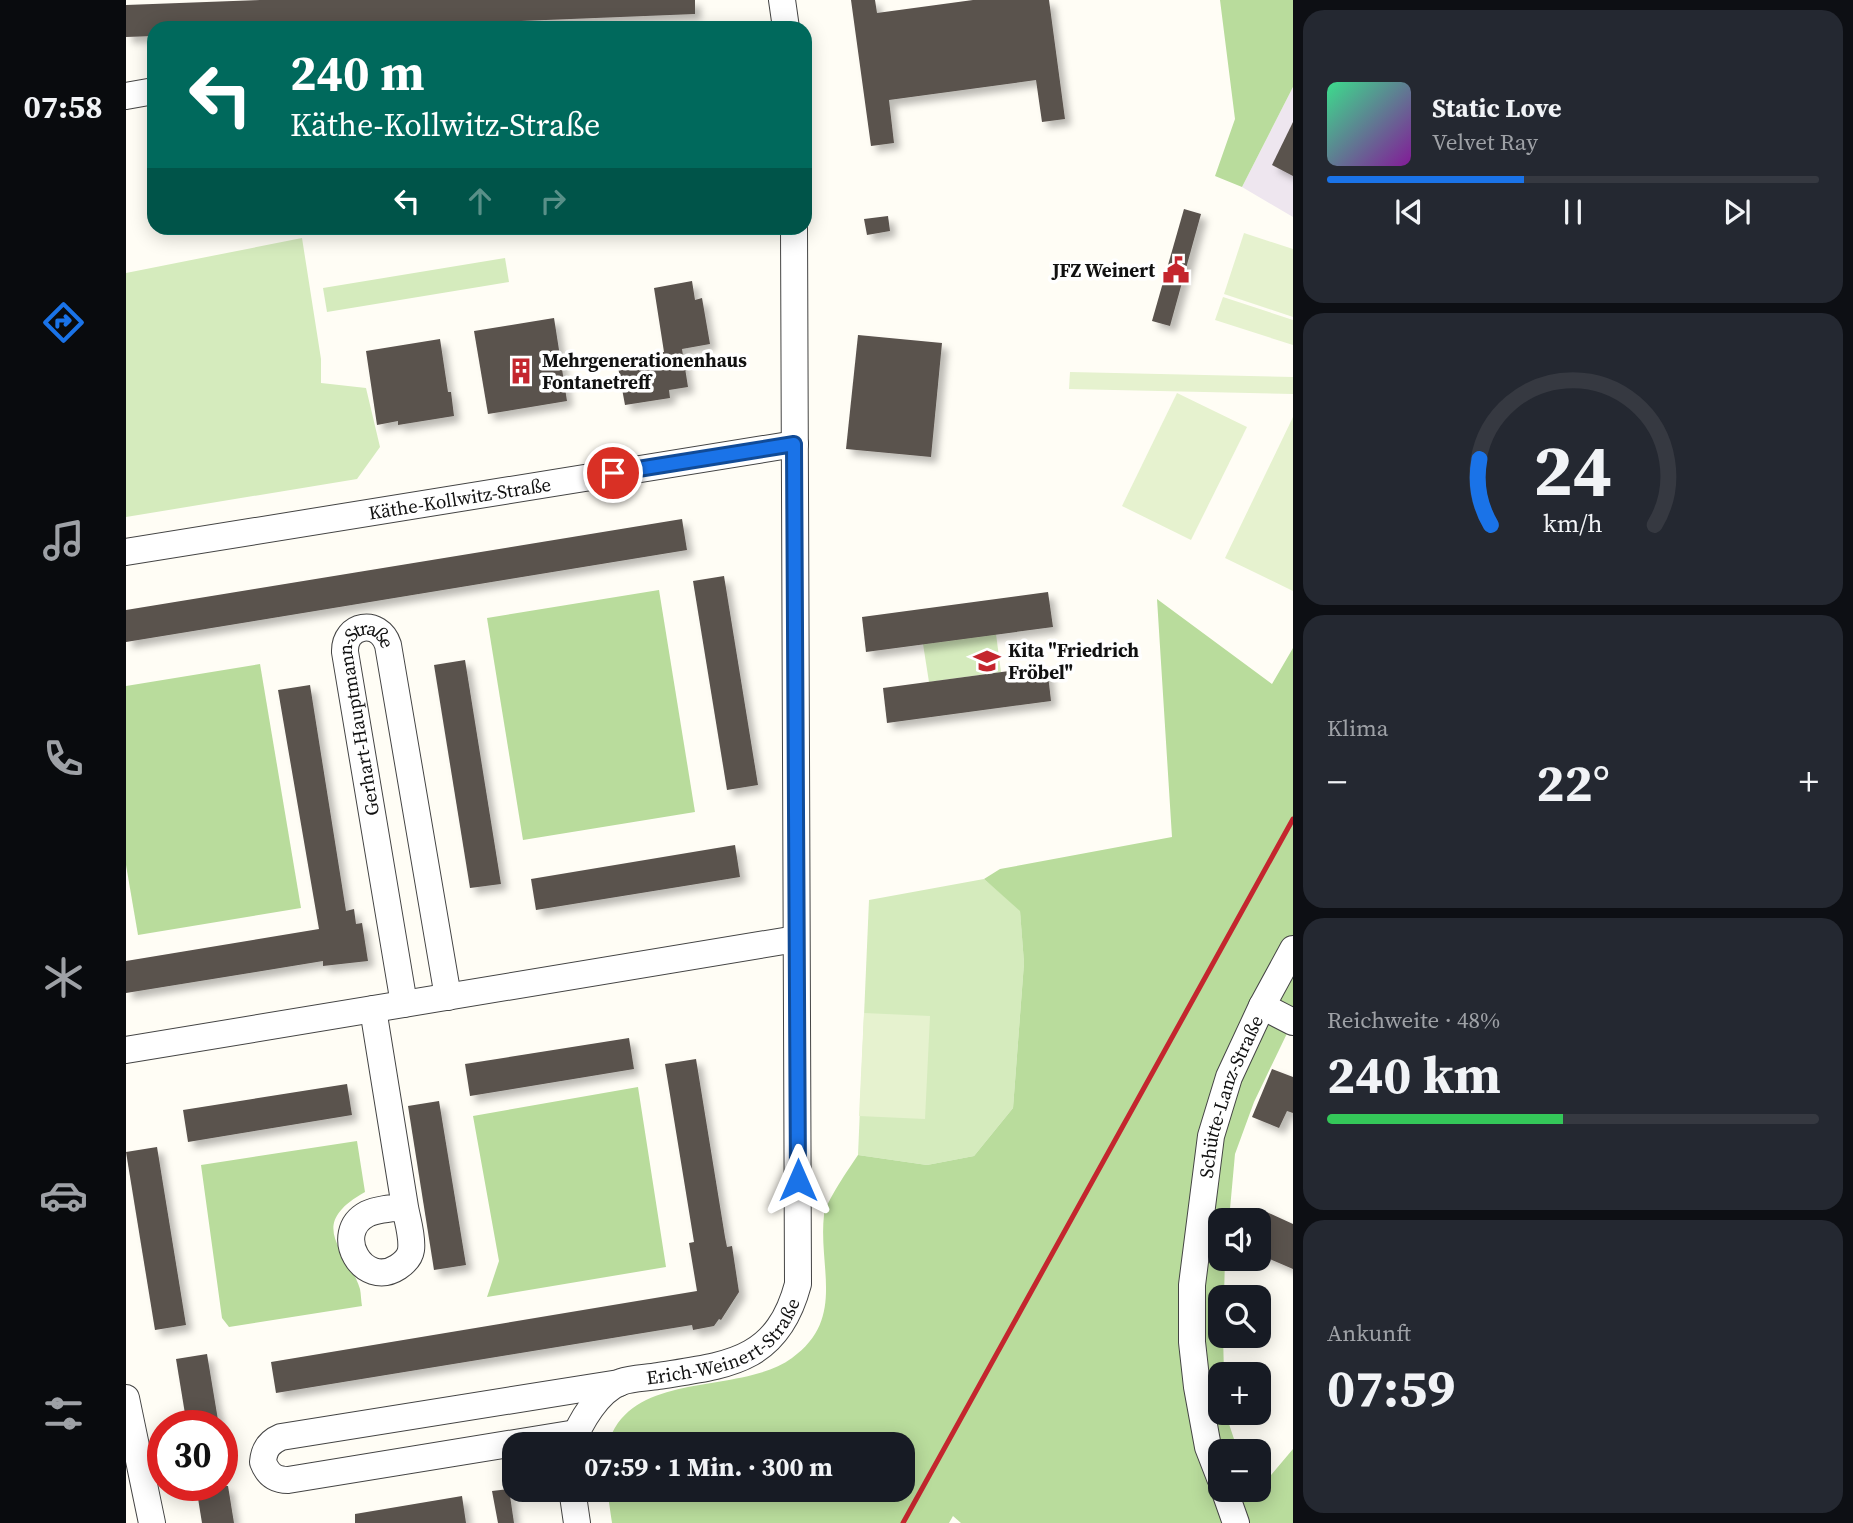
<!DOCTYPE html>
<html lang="de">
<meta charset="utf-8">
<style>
:root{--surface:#171b24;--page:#242831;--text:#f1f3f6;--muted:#9ea1a6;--line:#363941;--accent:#1a73e8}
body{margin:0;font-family:"Source Serif 4",serif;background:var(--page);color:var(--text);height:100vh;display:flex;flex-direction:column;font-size:26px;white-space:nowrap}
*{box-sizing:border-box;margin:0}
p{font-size:23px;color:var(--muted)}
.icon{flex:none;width:38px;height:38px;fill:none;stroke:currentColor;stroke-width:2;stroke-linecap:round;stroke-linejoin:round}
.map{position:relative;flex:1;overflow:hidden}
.details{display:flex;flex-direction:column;gap:10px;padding:10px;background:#0d0f14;width:560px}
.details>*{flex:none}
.guide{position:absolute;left:21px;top:21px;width:665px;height:214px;border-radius:21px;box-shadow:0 4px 18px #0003;background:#00695c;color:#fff;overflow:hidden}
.fabs{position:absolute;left:1082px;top:1208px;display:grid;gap:14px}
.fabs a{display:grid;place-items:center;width:63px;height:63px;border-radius:14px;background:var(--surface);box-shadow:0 4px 18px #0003;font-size:35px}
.speed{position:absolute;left:21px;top:1410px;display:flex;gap:14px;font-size:35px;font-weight:700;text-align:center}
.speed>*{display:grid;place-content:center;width:91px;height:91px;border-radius:50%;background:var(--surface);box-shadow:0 4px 18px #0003;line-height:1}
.speed .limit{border:10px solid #d22;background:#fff;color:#111}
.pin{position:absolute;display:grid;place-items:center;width:60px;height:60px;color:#fff;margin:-30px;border:4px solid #fff;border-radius:50%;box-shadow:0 2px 7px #0007}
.me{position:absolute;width:77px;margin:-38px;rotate:0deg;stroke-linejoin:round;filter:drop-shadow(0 0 5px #0008)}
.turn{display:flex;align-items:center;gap:24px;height:147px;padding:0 28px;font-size:32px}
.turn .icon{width:91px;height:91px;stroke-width:2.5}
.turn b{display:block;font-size:49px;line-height:60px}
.lanes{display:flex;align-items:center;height:66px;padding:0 28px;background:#0003;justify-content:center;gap:35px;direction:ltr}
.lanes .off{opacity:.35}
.big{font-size:52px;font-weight:700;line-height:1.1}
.details .tile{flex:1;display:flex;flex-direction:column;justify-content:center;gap:10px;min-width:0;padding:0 24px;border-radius:21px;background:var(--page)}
.details .dial{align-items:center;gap:0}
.dial svg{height:182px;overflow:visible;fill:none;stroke:var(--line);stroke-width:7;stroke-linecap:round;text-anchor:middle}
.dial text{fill:var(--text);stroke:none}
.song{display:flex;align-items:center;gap:21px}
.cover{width:84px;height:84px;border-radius:10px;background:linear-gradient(135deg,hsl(150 70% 55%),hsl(290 70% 35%))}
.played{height:7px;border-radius:4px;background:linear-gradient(90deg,var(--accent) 40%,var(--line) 40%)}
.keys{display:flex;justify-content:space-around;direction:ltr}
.heat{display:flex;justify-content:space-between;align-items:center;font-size:38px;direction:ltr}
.charge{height:10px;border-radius:5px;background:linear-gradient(90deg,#34c759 48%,var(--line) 0)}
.trip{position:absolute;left:376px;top:1432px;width:413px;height:70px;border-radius:21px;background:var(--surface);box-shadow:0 4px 18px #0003;font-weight:700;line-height:70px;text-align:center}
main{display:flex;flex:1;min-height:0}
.tabs{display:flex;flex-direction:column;width:126px;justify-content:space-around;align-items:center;background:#090b0e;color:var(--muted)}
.tabs .icon{width:49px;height:49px}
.tabs .active{color:var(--accent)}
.tabs b{font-size:32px;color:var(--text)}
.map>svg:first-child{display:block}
.industrial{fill:#eee6ef}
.green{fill:#d5ebbd}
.forest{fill:#b9dc9c}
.pitch{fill:#e6f2cf}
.building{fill:#5a524d;filter:url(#shadow)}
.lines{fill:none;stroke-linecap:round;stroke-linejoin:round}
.minor-casing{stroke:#444;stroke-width:28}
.minor{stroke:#fff;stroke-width:26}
.rail{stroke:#c4262e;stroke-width:5}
.route-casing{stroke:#114b97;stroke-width:18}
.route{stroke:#1a73e8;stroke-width:12}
.labels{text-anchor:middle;stroke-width:7;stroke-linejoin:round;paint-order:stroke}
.poi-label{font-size:19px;font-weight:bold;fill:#111;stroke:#fff;text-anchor:start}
.street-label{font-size:19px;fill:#111;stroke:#fff}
</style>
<main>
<nav class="tabs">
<b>07:58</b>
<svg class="icon active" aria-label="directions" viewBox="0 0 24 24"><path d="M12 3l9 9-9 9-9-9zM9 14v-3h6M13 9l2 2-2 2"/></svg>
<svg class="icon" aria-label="music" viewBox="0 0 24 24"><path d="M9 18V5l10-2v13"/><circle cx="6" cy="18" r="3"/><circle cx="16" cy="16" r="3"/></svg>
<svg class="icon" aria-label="phone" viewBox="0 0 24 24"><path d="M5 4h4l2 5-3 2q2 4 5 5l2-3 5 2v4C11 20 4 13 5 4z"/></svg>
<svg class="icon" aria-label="climate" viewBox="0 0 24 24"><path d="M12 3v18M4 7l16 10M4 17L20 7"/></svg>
<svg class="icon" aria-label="car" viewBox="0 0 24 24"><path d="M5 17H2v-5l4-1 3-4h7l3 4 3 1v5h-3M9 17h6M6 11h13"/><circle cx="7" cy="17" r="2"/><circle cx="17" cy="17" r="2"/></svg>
<svg class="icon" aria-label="filters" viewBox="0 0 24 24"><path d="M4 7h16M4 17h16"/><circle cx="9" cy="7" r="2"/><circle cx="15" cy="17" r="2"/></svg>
</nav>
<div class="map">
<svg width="1167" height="1523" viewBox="0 0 1167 1523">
<defs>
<filter id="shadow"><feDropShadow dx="6" dy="6" stdDeviation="3.5" flood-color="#0004"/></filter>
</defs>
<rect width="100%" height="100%" fill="#fffdf5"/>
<path class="industrial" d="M1167,87V217L1116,187Z"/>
<g class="green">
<path d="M176,238L195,359V383L240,388L254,447L231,479L0,517V273Z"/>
<path d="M379,258L383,282L201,312L197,288Z"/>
<path d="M870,634L875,672L803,682L797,644Z"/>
<path d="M858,879L894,910L898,963L887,1108L848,1156L801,1165L732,1155L743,900Z"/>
</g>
<g class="forest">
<path d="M1094,0H1167V87L1116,187L1089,176L1109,119Z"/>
<path d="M533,590L569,812L397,840L361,618Z"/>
<path d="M1031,599L1146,684L1167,648V1021L1128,1102L1109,1154L1103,1220H1094V1258H1099L1098,1297H1094V1335H1097L1098,1374H1094V1412H1099L1112,1451H1094V1489H1126L1127,1493L1134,1488L1167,1449V1523H835L827,1516L823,1523H486L481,1489H777V1444H482C505,1368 614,1396 666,1358C720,1319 692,1268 698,1215C699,1203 724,1167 732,1155L801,1165L848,1156L887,1108L898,963L894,911L858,879L874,869L1046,837Z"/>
<path d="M134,664L175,908L12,935L0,865V686Z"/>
<path d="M512,1087L540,1267L361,1297L373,1261L347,1116Z"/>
<path d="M231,1141L239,1192C178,1226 222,1250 234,1289C235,1294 235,1301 236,1306L103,1327L96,1318L75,1165Z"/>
</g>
<g class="pitch">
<path d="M1118,233L1167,249V317L1098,294Z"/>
<path d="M1097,297L1167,320V345L1089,320Z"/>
<path d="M944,372L1167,377V394L943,389Z"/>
<path d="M1051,393L1121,427L1065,540L996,506Z"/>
<path d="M1167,417V591L1099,558Z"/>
<path d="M738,1013L804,1016L799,1119L733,1116Z"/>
</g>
<g class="building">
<path d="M134,0H569V14L222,28H28V36L0,37V5Z"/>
<path d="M725,0H749L751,13L847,0H923L939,119L916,122L910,80L763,100L768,143L745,146Z"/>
<path d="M1167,122V176L1146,165Z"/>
<path d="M1058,209L1075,214L1044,326L1026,321Z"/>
<path d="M762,216L764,231L741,235L738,219Z"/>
<path d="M566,281L569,300L576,298L584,344L556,349L562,387L543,390L544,398L499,405L492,367L519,363L517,355L538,352L528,288Z"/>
<path d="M428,318L441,401L362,414L348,331Z"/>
<path d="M732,335L816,343L805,457L720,449Z"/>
<path d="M314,339L322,392H325L328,416L272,425V421L251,425L240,351Z"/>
<path d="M556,519L561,550L0,642V610Z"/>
<path d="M598,576L632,785L601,790L567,581Z"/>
<path d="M922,592L927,627L740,652L736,617Z"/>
<path d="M339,660L375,884L344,888L308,665Z"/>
<path d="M921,666L925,701L761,723L757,688Z"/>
<path d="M184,685L220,911L228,909L230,924L236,923L242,961L197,966V961L0,993V961L193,929L152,690Z"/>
<path d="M609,845L614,877L410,910L405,879Z"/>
<path d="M503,1038L508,1069L344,1096L339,1064Z"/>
<path d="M570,1059L599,1237L601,1247L606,1246L613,1292L595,1320L593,1319L588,1326L567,1330L566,1325L150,1393L145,1362L571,1291L563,1243L568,1242L539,1064Z"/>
<path d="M1146,1069L1167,1077V1113L1161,1111L1153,1128L1126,1117Z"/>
<path d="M221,1084L226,1115L62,1142L57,1110Z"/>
<path d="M313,1101L340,1265L308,1270L282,1106Z"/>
<path d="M31,1147L60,1325L29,1330L0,1152Z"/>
<path d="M1132,1208L1167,1224V1269L1132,1254Z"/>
<path d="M81,1354L93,1426H61L50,1359Z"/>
<path d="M70,1486H102L108,1523H76Z"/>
<path d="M383,1489L388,1523H372L366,1491Z"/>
<path d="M336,1496L340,1523H229V1514Z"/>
</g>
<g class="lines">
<g class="minor-casing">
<g id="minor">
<path d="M656,0L660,28"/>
<path d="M0,96L28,91"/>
<path id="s1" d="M0,552L669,444"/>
<path id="s2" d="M278,1004L219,652C218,624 253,618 262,645L322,997"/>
<path d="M1136,1006L1167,1022"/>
<path d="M247,1009L279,1207C267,1208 251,1209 241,1214C205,1233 237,1290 272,1267C278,1263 284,1257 285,1250C287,1237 281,1219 279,1207"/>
<path d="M0,1050L670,939"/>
<path d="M0,1398L26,1523"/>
<path d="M450,1433L162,1480C149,1480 142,1475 137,1462C138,1449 143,1442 155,1437L493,1383"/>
<path id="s3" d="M446,1444C454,1422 472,1391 495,1382C506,1378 521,1378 532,1376C601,1365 651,1363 672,1284L668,228"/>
<path id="s4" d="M1094,1478L1082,1447L1071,1387L1066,1342V1285L1085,1136L1103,1077L1136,1006L1167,949"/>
<path d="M446,1489L451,1523"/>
<path d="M1098,1489L1110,1523"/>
</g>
</g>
<use href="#minor" class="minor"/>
<path class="rail" d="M777,1523L1167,819"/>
</g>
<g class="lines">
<g class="route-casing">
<path id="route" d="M487,473L668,444L672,1180"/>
</g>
<use href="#route" class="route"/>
</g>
<defs>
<g id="civic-bare" transform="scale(2.1)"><path d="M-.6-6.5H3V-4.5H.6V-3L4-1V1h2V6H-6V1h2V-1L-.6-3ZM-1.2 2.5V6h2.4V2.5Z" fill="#c4262e" stroke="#fff" stroke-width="2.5" paint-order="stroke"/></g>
<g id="building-bare" transform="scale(2.1)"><path d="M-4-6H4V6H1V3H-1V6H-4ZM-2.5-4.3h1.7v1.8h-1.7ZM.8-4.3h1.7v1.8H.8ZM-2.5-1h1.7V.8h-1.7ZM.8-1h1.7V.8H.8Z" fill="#c4262e" stroke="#fff" stroke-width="2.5" paint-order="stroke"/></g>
<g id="school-bare" transform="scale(2.1)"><path d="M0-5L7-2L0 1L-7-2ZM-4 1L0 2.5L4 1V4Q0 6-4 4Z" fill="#c4262e" stroke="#fff" stroke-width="2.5" paint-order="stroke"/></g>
</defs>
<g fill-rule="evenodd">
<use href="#civic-bare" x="1050" y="270"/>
<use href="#building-bare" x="395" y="371"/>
<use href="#school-bare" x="861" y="661"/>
</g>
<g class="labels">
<g class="poi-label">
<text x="1029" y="277" text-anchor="end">JFZ Weinert</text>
<text x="416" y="367">Mehrgenerationenhaus<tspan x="416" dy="22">Fontanetreff</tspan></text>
<text x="882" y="657">Kita "Friedrich<tspan x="882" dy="22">Fröbel"</tspan></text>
</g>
<g class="street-label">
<text dy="7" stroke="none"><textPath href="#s1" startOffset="338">Käthe-Kollwitz-Straße</textPath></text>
<text dy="7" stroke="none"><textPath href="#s2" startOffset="308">Gerhart-Hauptmann-Straße</textPath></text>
<text dy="7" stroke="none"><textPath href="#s4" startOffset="390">Schütte-Lanz-Straße</textPath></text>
<text dy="7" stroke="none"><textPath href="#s3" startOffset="196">Erich-Weinert-Straße</textPath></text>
</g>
</g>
</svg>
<div class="fabs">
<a><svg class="icon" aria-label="sound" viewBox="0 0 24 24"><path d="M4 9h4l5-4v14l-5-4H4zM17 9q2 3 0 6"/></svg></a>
<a><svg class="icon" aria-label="search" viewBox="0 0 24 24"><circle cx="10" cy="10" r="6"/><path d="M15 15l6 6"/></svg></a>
<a>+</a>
<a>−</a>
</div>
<div class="speed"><div class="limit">30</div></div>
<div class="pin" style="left:487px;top:473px;background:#d93025"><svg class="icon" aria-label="arrive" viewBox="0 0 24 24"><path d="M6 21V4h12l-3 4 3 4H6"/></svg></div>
<svg class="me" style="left:672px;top:1180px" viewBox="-20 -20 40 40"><path d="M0-17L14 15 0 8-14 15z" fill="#1a73e8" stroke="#fff" stroke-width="4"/></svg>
<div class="trip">07:59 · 1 Min. · 300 m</div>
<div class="guide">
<div class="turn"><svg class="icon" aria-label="left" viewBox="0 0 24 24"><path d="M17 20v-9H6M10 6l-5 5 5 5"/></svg><div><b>240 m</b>Käthe-Kollwitz-Straße</div></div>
<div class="lanes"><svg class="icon" aria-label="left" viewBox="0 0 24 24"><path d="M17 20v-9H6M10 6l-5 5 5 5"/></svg><svg class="icon off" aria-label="ahead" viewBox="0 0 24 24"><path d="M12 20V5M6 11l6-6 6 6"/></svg><svg class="icon off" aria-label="right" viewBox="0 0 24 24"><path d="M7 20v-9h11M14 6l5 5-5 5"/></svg></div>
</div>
</div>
<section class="details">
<div class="tile">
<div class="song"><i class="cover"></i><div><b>Static Love</b><p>Velvet Ray</p></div></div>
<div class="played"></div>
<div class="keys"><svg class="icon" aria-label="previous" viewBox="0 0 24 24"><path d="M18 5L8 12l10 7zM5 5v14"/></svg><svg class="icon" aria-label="pause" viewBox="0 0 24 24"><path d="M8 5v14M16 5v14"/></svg><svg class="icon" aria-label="next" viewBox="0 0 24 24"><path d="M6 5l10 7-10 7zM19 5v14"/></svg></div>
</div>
<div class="tile dial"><svg viewBox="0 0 100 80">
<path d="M14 69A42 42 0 1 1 86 69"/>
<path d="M14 69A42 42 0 0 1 9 40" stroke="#1a73e8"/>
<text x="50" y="56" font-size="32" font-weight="700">24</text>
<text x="50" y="72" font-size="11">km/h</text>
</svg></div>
<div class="tile"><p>Klima</p>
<div class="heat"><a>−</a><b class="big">22°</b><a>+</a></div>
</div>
<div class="tile"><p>Reichweite · 48%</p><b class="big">240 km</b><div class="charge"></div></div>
<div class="tile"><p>Ankunft</p><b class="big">07:59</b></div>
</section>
</main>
